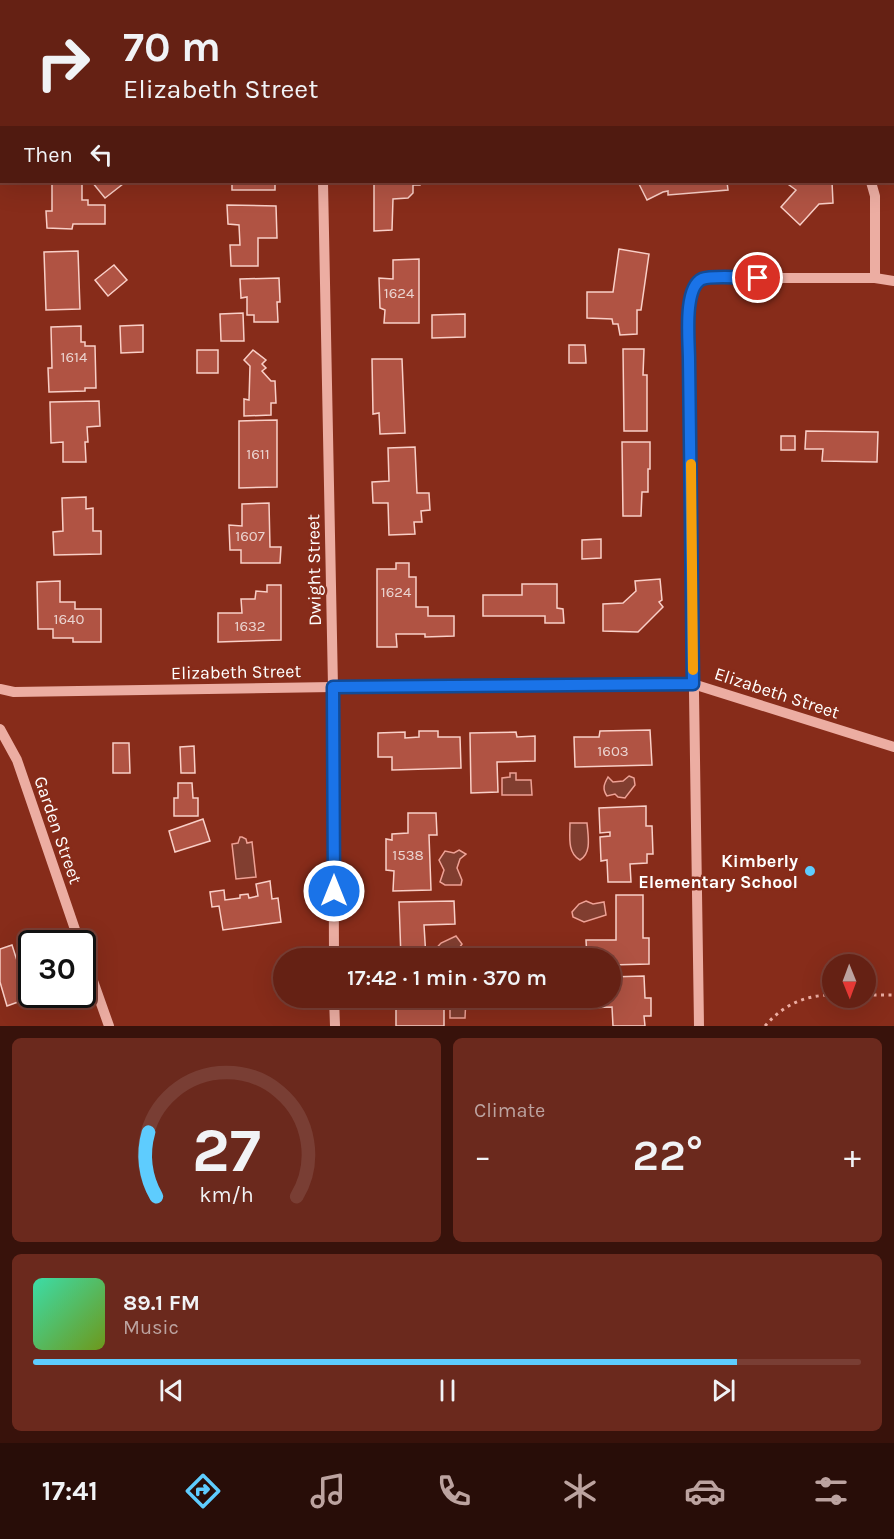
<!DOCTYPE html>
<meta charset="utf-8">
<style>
:root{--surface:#652114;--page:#6b291d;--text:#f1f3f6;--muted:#bca3a0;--line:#793e34;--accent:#5eccfe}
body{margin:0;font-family:Karla,sans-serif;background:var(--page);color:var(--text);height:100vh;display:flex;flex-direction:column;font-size:22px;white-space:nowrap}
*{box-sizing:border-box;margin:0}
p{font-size:20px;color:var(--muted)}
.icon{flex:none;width:33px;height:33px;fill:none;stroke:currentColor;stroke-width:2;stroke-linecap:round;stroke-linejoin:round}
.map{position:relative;height:1026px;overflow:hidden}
.side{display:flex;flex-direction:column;gap:12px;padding:12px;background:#38120b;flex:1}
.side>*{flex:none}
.guide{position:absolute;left:0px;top:0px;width:894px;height:183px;box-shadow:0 6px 24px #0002,0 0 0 2px var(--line);background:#652114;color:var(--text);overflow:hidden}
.needle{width:39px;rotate:179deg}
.fabs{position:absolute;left:822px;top:954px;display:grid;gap:12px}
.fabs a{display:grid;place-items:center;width:54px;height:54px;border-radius:50%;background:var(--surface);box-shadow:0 6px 24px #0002,0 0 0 2px var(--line);font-size:30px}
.speed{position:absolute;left:18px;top:930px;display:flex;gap:12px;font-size:30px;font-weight:700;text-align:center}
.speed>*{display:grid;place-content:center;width:78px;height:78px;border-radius:50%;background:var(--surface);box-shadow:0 6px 24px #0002,0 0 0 2px var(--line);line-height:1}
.speed .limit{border:3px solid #111;border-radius:9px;background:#fff;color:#111}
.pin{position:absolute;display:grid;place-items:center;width:51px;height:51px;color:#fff;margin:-26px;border:3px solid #fff;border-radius:50%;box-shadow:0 2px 6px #0007}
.me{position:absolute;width:66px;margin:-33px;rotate:0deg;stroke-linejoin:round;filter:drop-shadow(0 0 4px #0008)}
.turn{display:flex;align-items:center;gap:21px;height:126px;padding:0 24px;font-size:27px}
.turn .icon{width:78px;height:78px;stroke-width:2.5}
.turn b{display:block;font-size:42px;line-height:51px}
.then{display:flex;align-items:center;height:57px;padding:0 24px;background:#0003;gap:12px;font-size:22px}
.big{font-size:45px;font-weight:600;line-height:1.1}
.side .card{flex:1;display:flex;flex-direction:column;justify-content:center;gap:9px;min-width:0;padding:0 21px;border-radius:9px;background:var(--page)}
.side .dial{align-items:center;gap:0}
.dial svg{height:156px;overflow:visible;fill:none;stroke:var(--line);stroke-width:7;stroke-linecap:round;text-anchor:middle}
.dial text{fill:var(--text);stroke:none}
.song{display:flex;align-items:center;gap:18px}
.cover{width:72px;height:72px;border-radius:9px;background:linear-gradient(135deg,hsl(160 70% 55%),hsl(80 70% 35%))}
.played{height:6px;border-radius:3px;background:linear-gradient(90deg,var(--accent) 85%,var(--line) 85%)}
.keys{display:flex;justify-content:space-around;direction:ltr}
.heat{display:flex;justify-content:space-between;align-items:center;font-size:33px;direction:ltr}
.side .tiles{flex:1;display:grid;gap:12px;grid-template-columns:1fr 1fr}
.card:last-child{grid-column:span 2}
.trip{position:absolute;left:273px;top:948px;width:348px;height:60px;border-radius:30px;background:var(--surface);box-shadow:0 6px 24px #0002,0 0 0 2px var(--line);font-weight:600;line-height:60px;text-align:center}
.menu{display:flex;height:96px;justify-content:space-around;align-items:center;background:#280d08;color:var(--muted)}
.menu .icon{width:42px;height:42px}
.menu .on{color:var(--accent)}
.menu b{font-size:27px;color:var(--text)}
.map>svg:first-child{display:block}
.water{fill:#813e30;stroke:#eea195;stroke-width:1.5}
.building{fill:#b05343;stroke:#f9cfc7;stroke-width:1.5}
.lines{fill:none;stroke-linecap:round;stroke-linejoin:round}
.path{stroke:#ecada2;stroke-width:3;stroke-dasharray:3 4.5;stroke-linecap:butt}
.minor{stroke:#ecada2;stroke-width:10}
.route-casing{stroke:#114b97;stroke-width:15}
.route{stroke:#1a73e8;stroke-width:10}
.slow{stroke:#f59e0b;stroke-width:10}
.poi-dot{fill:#5eccfe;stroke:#872c1a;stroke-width:2}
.labels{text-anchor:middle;stroke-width:5;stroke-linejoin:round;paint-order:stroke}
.number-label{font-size:15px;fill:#ebd4d0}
.street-label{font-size:18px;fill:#fff;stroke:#872c1a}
.poi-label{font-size:18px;font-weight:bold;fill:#fff;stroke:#872c1a;text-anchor:end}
</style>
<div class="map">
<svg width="894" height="1026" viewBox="0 0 894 1026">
<rect width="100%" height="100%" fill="#872c1a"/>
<g class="water">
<path d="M510,773H516V780H531L532,795H502V778L510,777Z"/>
<path d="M629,776L634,778L635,785L625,798L618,797L615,794L607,796C602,789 604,784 608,777L613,782L623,781Z"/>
<path d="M570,823H587C588,836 592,853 580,860C567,853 570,836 570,823Z"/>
<path d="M240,837H242L246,839L247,843L252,842L256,877L236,879L232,844L238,843Z"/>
<path d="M459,850L466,854L460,859L457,868L462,880L461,885H445L440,882L444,870L439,860L445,851L454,853Z"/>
<path d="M586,901L593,904L604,902L606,915L584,922L573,917L572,912L579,904Z"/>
<path d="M456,936L462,944C455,955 449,959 436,958L431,954L441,943Z"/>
<path d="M450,998H466L465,1018H450Z"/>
</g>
<g class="building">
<path d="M0,0H10L11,2H2V40L0,41Z"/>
<path d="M462,0H523V1L529,2H462Z"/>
<path d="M894,78V126L892,124V79Z"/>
<path d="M52,182H82V200H88V205H105V224H73L72,229L47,228L46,211H52Z"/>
<path d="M92,182H121L123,184L105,198Z"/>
<rect x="232" y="182" width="43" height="8"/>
<path d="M374,182H420V185H413V193L408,198L393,199L392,230L374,231Z"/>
<path d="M644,182H727L728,190L668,195V191L663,192L647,200L639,184Z"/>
<path d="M785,182H832L833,203L819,204L800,225L781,207L796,190Z"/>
<path d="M227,205L276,206L277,238H258V266H231L230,245H240L239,225L228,224Z"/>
<path d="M619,249L649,254L641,310H637V334L620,335L618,324H613L612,319L587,318V292H613Z"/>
<path d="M78,251L80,309L46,310L44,252Z"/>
<path d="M419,259V323H384L385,310L380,308L379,278L393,279V260Z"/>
<path d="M114,265L127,280L108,296L95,280Z"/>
<path d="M279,278L280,302H277L278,322H254V315H247V297L241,298L240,279Z"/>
<path d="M243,313L244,341H221L220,314Z"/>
<path d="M465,314V337L432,338V315Z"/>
<path d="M143,325V352L121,353L120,326Z"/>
<path d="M81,326V342H85V346H95L96,388H85V391L49,392L48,368H52L51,327Z"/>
<path d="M569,345H585L586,363H569Z"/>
<path d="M623,349H644L643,375H647V431H624Z"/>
<rect x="197" y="350" width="21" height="23"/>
<path d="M253,350L266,360L262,364L266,368L262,371L271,381H275L276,403H271V415L244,416V399L249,400L250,366L244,360Z"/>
<path d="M372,359H402L405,433L380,434L379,413L373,414Z"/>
<path d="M99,401L100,426L87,427L88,442H85L86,462H63V442L51,443L50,402Z"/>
<path d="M277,420V487L239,488V421Z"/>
<path d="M806,431L878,432L877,462L822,461L823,449H805Z"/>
<rect x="781" y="436" width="14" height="14"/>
<path d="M622,442H650V469H648V492H642L641,516H623Z"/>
<path d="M415,447L417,493H429L430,510L421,511L422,522H414L415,534L389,535L388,503H373L372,482L389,481L388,448Z"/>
<path d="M86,497V509L93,508V531H101V554L54,555L53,532L63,531L62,498Z"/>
<path d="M269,503L270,547H281L280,563H241V550H230L229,525L242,526V504Z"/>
<path d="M601,539V558L582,559V540Z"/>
<path d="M396,563H409V577H416V607H428V616H454V636L425,637V634H396L397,647H377V569H396Z"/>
<path d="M660,579L662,600L659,602L663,607L638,632L603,631V604L623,603L636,591L635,581Z"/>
<path d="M60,581V602H75V609H101V642H73V638H53V629H38L37,582Z"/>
<path d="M522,584H557V608L563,609L564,623H545V616H483V595H522Z"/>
<path d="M267,585H281V640L218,642V613H242L241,599H255L256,591L267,592Z"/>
<path d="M650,730L652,765L575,767L574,737H599L600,731Z"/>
<path d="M419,731H438V737H460L461,768L392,770V757H378V733L405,732V738L419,737Z"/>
<path d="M516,732L517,737L535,736V761L497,762L498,792L471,793L470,733Z"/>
<path d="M113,743H129L130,773H113Z"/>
<path d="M194,746L195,773H181L180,747Z"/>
<path d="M178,783H192L193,798H198V816H174V798H178Z"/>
<path d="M646,806V826H652L653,854H647V863L630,864L631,882H608L607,860L601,861L600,837L610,836V832L600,833L599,808Z"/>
<path d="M408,813H436L437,835H429L431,890L393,891L394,871L386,870V839L392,840V834L408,833Z"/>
<path d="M203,819L210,841L175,852L169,831Z"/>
<path d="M270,881L272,899L278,898L281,922L223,930L219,906L212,907L210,892L224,890L225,900L240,898V895L248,894L249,898L258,896L256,884Z"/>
<path d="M616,895H643V938H649V964L610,965V958H587L586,940H616Z"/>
<path d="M454,901L455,924L424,925L426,958H401L399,902Z"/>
<path d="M12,945L29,998L7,1006L0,982V949Z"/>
<path d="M644,976L645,998H651V1016H644L645,1026H613L612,1007L585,1008V998H610V977Z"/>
<rect x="396" y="998" width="48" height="28"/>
</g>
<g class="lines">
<g class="path">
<path d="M866,995H894"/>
<path d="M765,1026C783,1005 805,995 832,995"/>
</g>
<g class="minor">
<path d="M320,0V2"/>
<path d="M663,0L665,2"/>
<path d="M323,182L333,687L334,958"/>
<path d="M871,182L875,196V278"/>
<path d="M0,689L14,692L333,687L693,684L894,747"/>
<path d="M0,729L17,760L80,944"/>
<path d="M82,950L109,1026"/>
<path d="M334,998L335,1026"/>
<path d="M699,1026L689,360C689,344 685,296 695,285C699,279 705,279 712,278H875L894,281"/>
</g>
</g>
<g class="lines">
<g class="route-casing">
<path id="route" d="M334,891L333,687L693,684L689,360C689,341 683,288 702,279C712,275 746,278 758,278"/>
</g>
<use href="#route" class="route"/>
<path class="slow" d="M691,464L693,670"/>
</g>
<circle class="poi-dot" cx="810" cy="871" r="6"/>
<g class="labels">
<g class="number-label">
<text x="399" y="298">1624</text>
<text x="74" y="362">1614</text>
<text x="258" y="459">1611</text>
<text x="250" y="541">1607</text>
<text x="396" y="597">1624</text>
<text x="69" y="624">1640</text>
<text x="250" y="631">1632</text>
<text x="613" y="756">1603</text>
<text x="408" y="860">1538</text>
</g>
<g class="street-label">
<text transform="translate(314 570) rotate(-91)" y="6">Dwight Street</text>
<text transform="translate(236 672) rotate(-1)" y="6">Elizabeth Street</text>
<text transform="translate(777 693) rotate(18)" y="6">Elizabeth Street</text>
<text transform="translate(58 830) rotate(71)" y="6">Garden Street</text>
</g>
<g class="poi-label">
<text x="798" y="867">Kimberly<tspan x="798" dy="21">Elementary School</tspan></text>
</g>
</g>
</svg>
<div class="fabs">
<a><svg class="needle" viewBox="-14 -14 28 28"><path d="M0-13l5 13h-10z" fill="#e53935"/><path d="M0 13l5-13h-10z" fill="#bca3a0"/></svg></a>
</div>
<div class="speed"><div class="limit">30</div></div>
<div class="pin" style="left:758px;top:278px;background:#d93025"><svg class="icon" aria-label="arrive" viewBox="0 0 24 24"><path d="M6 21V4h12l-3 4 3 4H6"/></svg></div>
<svg class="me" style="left:334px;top:891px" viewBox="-20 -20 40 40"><circle r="17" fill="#1a73e8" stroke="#fff" stroke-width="3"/><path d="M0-11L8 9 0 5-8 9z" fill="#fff"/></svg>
<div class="trip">17:42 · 1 min · 370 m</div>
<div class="guide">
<div class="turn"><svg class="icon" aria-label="right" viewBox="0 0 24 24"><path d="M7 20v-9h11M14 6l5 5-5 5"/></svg><div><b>70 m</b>Elizabeth Street</div></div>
<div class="then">Then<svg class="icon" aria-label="left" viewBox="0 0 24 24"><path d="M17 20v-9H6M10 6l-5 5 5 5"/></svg></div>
</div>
</div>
<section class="side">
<div class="tiles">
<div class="card dial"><svg viewBox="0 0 100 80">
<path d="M14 69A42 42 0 1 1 86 69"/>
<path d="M14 69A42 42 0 0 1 10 36" stroke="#5eccfe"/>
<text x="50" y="56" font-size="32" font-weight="700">27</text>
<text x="50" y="72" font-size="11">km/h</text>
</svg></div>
<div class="card"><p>Climate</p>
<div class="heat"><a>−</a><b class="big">22°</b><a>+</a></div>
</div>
<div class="card">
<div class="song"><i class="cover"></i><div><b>89.1 FM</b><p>Music</p></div></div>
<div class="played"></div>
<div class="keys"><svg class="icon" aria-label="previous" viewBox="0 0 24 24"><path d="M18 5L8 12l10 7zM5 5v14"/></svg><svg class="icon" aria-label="pause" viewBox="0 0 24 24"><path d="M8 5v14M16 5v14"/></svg><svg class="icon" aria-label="next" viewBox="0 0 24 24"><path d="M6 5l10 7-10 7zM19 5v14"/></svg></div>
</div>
</div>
</section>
<nav class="menu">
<b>17:41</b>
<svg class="icon on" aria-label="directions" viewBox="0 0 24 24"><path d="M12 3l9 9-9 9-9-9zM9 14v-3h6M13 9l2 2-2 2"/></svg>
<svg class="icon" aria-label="music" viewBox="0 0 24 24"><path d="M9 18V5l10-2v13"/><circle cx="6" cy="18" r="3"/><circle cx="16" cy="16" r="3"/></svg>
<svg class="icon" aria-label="phone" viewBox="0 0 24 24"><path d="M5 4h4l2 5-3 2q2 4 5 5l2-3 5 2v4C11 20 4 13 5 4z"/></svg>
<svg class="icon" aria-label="climate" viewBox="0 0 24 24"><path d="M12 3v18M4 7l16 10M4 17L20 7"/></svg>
<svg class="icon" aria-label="car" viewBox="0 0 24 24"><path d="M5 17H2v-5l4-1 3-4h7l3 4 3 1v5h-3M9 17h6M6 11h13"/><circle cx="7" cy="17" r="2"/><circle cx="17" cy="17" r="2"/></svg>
<svg class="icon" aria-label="filters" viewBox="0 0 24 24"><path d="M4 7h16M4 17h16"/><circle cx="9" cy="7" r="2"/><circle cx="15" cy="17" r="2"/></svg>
</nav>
